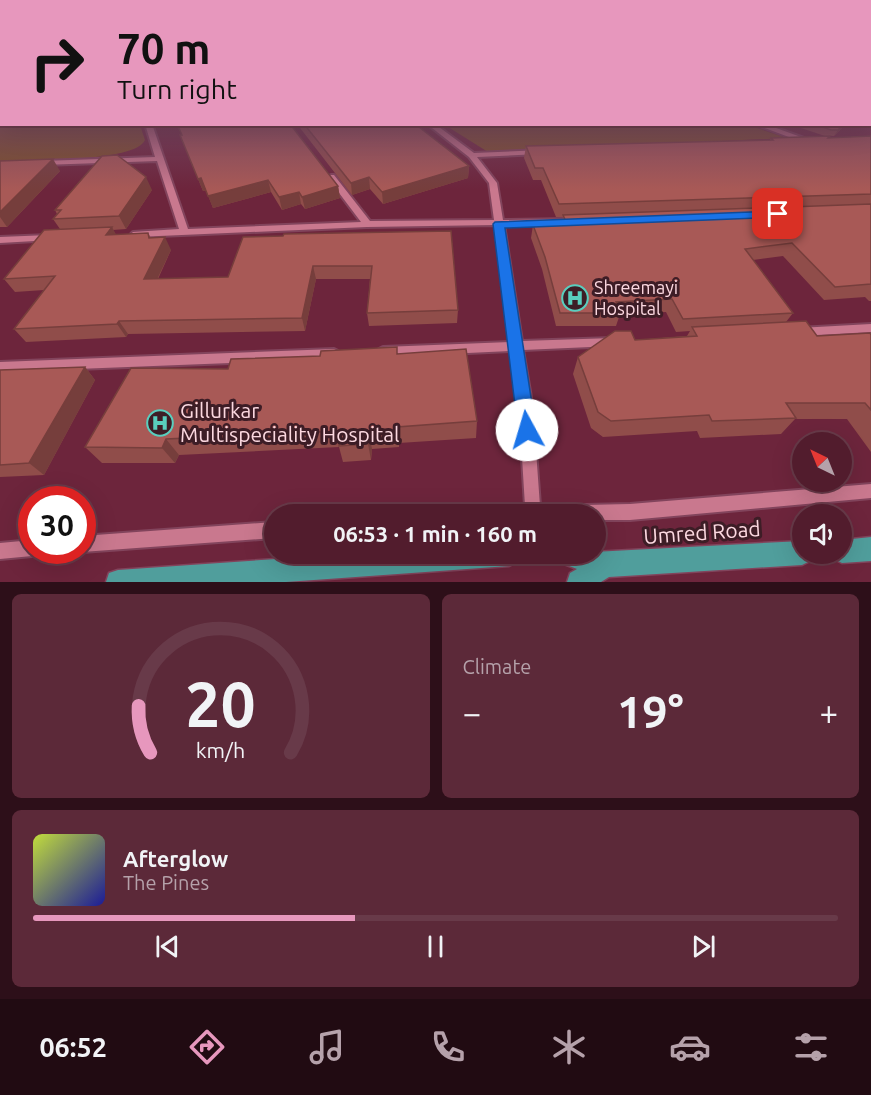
<!DOCTYPE html>
<meta charset="utf-8">
<style>
:root{--surface:#521c2d;--page:#5c2939;--text:#f1f3f6;--muted:#b5a1aa;--line:#683a49;--accent:#e797bd}
body{margin:0;font-family:Ubuntu,sans-serif;background:var(--page);color:var(--text);height:100vh;display:flex;flex-direction:column;font-size:22px;white-space:nowrap}
*{box-sizing:border-box;margin:0}
p{font-size:20px;color:var(--muted)}
.icon{flex:none;width:33px;height:33px;fill:none;stroke:currentColor;stroke-width:2;stroke-linecap:round;stroke-linejoin:round}
.map{position:relative;height:582px;overflow:hidden}
.panel{display:flex;flex-direction:column;gap:12px;padding:12px;background:#2d0f19;flex:1}
.panel>*{flex:none}
.top-card{position:absolute;left:0px;top:0px;width:872px;height:126px;box-shadow:0 6px 24px #0002,0 0 0 2px var(--line);background:#e797bd;color:#111;overflow:hidden}
.needle{width:39px;rotate:317deg}
.fabs{position:absolute;left:792px;top:432px;display:grid;gap:12px}
.fabs a{display:grid;place-items:center;width:60px;height:60px;border-radius:50%;background:var(--surface);box-shadow:0 6px 24px #0002,0 0 0 2px var(--line);font-size:30px}
.speed{position:absolute;left:18px;top:486px;display:flex;gap:12px;font-size:30px;font-weight:700;text-align:center}
.speed>*{display:grid;place-content:center;width:78px;height:78px;border-radius:50%;background:var(--surface);box-shadow:0 6px 24px #0002,0 0 0 2px var(--line);line-height:1}
.speed .limit{border:9px solid #d22;background:#fff;color:#111}
.pin{position:absolute;display:grid;place-items:center;width:51px;height:51px;color:#fff;margin:-26px;border-radius:12px;box-shadow:0 3px 9px #0006}
.me{position:absolute;width:66px;margin:-33px;rotate:354deg;stroke-linejoin:round;filter:drop-shadow(0 0 4px #0008)}
.turn{display:flex;align-items:center;gap:21px;height:126px;padding:0 18px;font-size:27px}
.turn .icon{width:78px;height:78px;stroke-width:2.5}
.turn b{display:block;font-size:42px;line-height:51px}
.big{font-size:45px;font-weight:700;line-height:1.1}
.panel .card{flex:1;display:flex;flex-direction:column;justify-content:center;gap:9px;min-width:0;padding:0 21px;border-radius:9px;background:var(--page)}
.panel .dial{align-items:center;gap:0}
.dial svg{height:156px;overflow:visible;fill:none;stroke:var(--line);stroke-width:7;stroke-linecap:round;text-anchor:middle}
.dial text{fill:var(--text);stroke:none}
.song{display:flex;align-items:center;gap:18px}
.cover{width:72px;height:72px;border-radius:9px;background:linear-gradient(135deg,hsl(70 70% 55%),hsl(240 70% 35%))}
.played{height:6px;border-radius:3px;background:linear-gradient(90deg,var(--accent) 40%,var(--line) 40%)}
.keys{display:flex;justify-content:space-around;direction:ltr}
.heat{display:flex;justify-content:space-between;align-items:center;font-size:33px;direction:ltr}
.panel .tiles{flex:1;display:grid;gap:12px;grid-template-columns:1fr 1fr}
.card:last-child{grid-column:span 2}
.trip{position:absolute;left:264px;top:504px;width:342px;height:60px;border-radius:30px;background:var(--surface);box-shadow:0 6px 24px #0002,0 0 0 2px var(--line);font-weight:700;line-height:60px;text-align:center}
.menu{display:flex;height:96px;justify-content:space-around;align-items:center;background:#210b12;color:var(--muted)}
.menu .icon{width:42px;height:42px}
.menu .active{color:var(--accent)}
.menu b{font-size:27px;color:var(--text)}
.map>svg:first-child{display:block}
.green{fill:#7c5127}
.lines{fill:none;stroke-linecap:round;stroke-linejoin:round}
.minor-casing{stroke:#82445c;stroke-width:4}
.major-casing{stroke:#82445c;stroke-width:3}
.minor{fill:#c9788e;fill-rule:evenodd}
.major{fill:#509e9c;fill-rule:evenodd}
.wall{fill:#904d4a}
.shaded-wall{fill:#763e3c}
.building{fill:#a85956;stroke:#763e3c;stroke-width:1.5}
.route{fill:#1a73e8;stroke:#114b97;stroke-width:1.5}
.labels{text-anchor:middle;stroke-width:6;stroke-linejoin:round;paint-order:stroke}
.poi-label{font-size:18px;fill:#fcd8e0;stroke:#3d1d26;text-anchor:start}
.near-poi-label{font-size:21px;fill:#fcd8e0;stroke:#3d1d26;text-anchor:start}
.near-street-label{font-size:21px;fill:#fcd8e0;stroke:#3d1d26}
</style>
<div class="map">
<svg width="871" height="582" viewBox="0 0 871 582">
<rect width="100%" height="100%" fill="#6d253c"/>
<g class="green">
<path d="M0,108L2,124L140,125L145,140C135,163 26,159 0,161Z"/>
<path d="M745,124L787,138L488,152L445,125Z"/>
</g>
<g class="lines">
<g class="minor-casing">
<g id="minor">
<rect x="870" y="117" width="1" height="5"/>
<path d="M145,124H152L188,229L361,222L327,177L331,175H334L370,221L494,220L489,183L469,157L427,124H435L474,153L542,150L543,152L539,154L477,157L497,183L503,220L574,219L578,222L574,225H504L522,341L613,338L617,339L619,342L617,345L613,346L523,350L533,409L540,506L630,504L871,484V498L630,520H596V514H504L507,509L512,506H525L519,409L512,351L383,357L379,355L377,352L379,349L383,347L510,342L495,225L367,227L136,237L133,236L131,234L133,232L179,229L157,161L42,165L38,163L42,161L155,157Z"/>
<path d="M754,124H765L812,141L805,143Z"/>
<path d="M49,235L52,236L54,238L52,240L0,243V237Z"/>
<path d="M871,324V332L799,336L795,335L793,332L795,329L799,328Z"/>
<path d="M334,349L338,351L340,354L338,357L334,359L0,372V362Z"/>
<path d="M274,522V538L82,552L78,550H82V536Z"/>
<path d="M32,540V550H39L38,554L32,556L0,559V543Z"/>
</g>
</g>
<g class="major-casing">
<g id="major">
<path d="M871,537V561L842,563L834,559L831,554H842V540Z"/>
<path d="M802,541V554H814L810,561L802,565L609,577L601,582H567L570,573L577,569L559,562L555,554Z"/>
<path d="M349,554H521L517,562L509,566L286,582H106L109,573L118,570Z"/>
</g>
</g>
<use href="#minor" class="minor"/>
<use href="#major" class="major"/>
</g>
<g class="wall">
<path d="M176,124H290L338,186L340,198L305,209L301,204L282,210L271,192L213,208L206,190L203,191L180,135H182Z"/>
<path d="M297,124H415L469,166L468,178L383,204L370,189L352,195Z"/>
<path d="M789,124H846L834,136H829V138L871,136V301H869L865,297L824,300L783,256L753,260L793,313L786,322L817,336L871,335V452L847,419H795L781,434L700,438L697,431L603,437L591,428L573,374L578,357L635,340L687,336L690,331L676,332L666,312L620,314L616,326H556L542,269L531,238L533,225L561,224L563,217H556L541,180H533L524,158L526,146L770,140L771,138L825,136Z"/>
<path d="M0,161L60,171L7,227H0Z"/>
<path d="M152,190L126,229L113,230L116,235L148,233L151,238L171,250L158,279L228,277L451,231L458,310L457,323L369,326L367,313L370,279H316L305,331L128,334L126,337L26,342L14,329L44,290L15,292L4,279L60,229L53,219L57,214L55,210Z"/>
<path d="M397,354L477,421L476,438L399,443V447L372,449L371,460L343,462L339,447L179,455L175,463H102L85,447L228,369Z"/>
<path d="M85,367L95,380L44,475L0,477V370Z"/>
</g>
<g class="shaded-wall">
<path d="M844,124H846L834,136L838,130Z"/>
<path d="M53,159L60,171L7,227L0,217V212Z"/>
<path d="M469,166L468,178L383,204L382,192Z"/>
<path d="M146,177L152,190L126,229L119,216Z"/>
<path d="M369,177L370,189L352,195L351,183Z"/>
<path d="M201,178L206,190L203,191L198,179Z"/>
<path d="M268,180L271,192L213,208L208,196Z"/>
<path d="M338,186L340,198L305,209L302,197Z"/>
<path d="M299,192L301,204L282,210L279,197Z"/>
<path d="M112,227L119,240L106,235Z"/>
<path d="M165,237L171,250L151,292L144,279Z"/>
<path d="M313,266L316,279L305,331L302,318Z"/>
<path d="M119,321L128,334L126,337L117,324Z"/>
<path d="M85,367L95,380L44,475L29,463Z"/>
<path d="M369,433L372,449L371,460L368,444Z"/>
<path d="M166,439L179,455L175,463L162,448Z"/>
</g>
<g class="building">
<path d="M177,124H290L338,186L302,197L299,192L279,197L268,180L208,196L201,178L198,179L180,135H182Z"/>
<path d="M304,124H415L469,166L382,192L369,177L351,183Z"/>
<path d="M814,124H844L838,130H831Z"/>
<path d="M830,136L828,138L871,136V194L559,204L543,168H535L526,146L773,140L771,138Z"/>
<path d="M117,155L146,177L119,216L53,219L61,210H55L102,156Z"/>
<path d="M53,159L0,212V161Z"/>
<path d="M871,204V284L835,287L792,243L745,249L793,313L683,319L672,299L616,302L621,313H560L545,257L533,225L567,224L563,215Z"/>
<path d="M112,227L106,235L148,233L149,238L165,237L144,279L228,277L243,237L283,236L284,234L451,231L458,310L367,313L372,266H313L302,318L119,321L117,324L14,329L55,276L4,279L44,230Z"/>
<path d="M806,321L817,336L870,333L871,335V410L865,403H786L796,418L712,421L709,415L611,421L598,412L578,357L615,331H631L635,340L697,336L692,327Z"/>
<path d="M397,347V354L466,349L477,421L397,427V431L369,433L368,444L339,446L340,431L166,439L162,448L85,447L131,368L228,369L231,359L320,356L321,351Z"/>
<path d="M85,367L29,463L0,465V370Z"/>
</g>
<linearGradient id="sky" x2="0" y2="1"><stop stop-color="#3c1421"/><stop offset="0.57" stop-color="#724661"/><stop offset="1" stop-color="#724661" stop-opacity="0"/></linearGradient>
<rect width="871" height="189" fill="url(#sky)"/>
<path class="route" d="M778,211L782,212V217L505,228L536,430L533,436L527,438L521,436L518,430L493,224L495,222Z"/>
<defs>
<g id="hospital-ring" transform="scale(1.35)"><circle r="9.5" fill="#3d1d26" stroke="#59cebe" stroke-width="1.5"/><path d="M-5-5h3v3.5h4V-5h3V5h-3V1.5h-4V5h-3Z" fill="#59cebe"/></g>
</defs>
<g fill-rule="evenodd">
<use href="#hospital-ring" x="575" y="298"/>
<use href="#hospital-ring" x="160" y="423"/>
</g>
<g class="labels">
<g class="poi-label">
<text x="594" y="294">Shreemayi<tspan x="594" dy="21">Hospital</tspan></text>
</g>
<g class="near-poi-label">
<text x="180" y="418">Gillurkar<tspan x="180" dy="24">Multispeciality Hospital</tspan></text>
</g>
<g class="near-street-label">
<text transform="translate(702 533) rotate(-4)" y="7">Umred Road</text>
</g>
</g>
</svg>
<div class="fabs">
<a><svg class="needle" viewBox="-14 -14 28 28"><path d="M0-13l5 13h-10z" fill="#e53935"/><path d="M0 13l5-13h-10z" fill="#b5a1aa"/></svg></a>
<a><svg class="icon" aria-label="sound" viewBox="0 0 24 24"><path d="M4 9h4l5-4v14l-5-4H4zM17 9q2 3 0 6"/></svg></a>
</div>
<div class="speed"><div class="limit">30</div></div>
<div class="pin" style="left:778px;top:214px;background:#d93025"><svg class="icon" aria-label="arrive" viewBox="0 0 24 24"><path d="M6 21V4h12l-3 4 3 4H6"/></svg></div>
<svg class="me" style="left:527px;top:430px" viewBox="-20 -20 40 40"><circle r="19" fill="#fff"/><path d="M0-13L10 11 0 6-10 11z" fill="#1a73e8"/></svg>
<div class="trip">06:53 · 1 min · 160 m</div>
<div class="top-card">
<div class="turn"><svg class="icon" aria-label="right" viewBox="0 0 24 24"><path d="M7 20v-9h11M14 6l5 5-5 5"/></svg><div><b>70 m</b>Turn right</div></div>
</div>
</div>
<section class="panel">
<div class="tiles">
<div class="card dial"><svg viewBox="0 0 100 80">
<path d="M14 69A42 42 0 1 1 86 69"/>
<path d="M14 69A42 42 0 0 1 8 45" stroke="#e797bd"/>
<text x="50" y="56" font-size="32" font-weight="700">20</text>
<text x="50" y="72" font-size="11">km/h</text>
</svg></div>
<div class="card"><p>Climate</p>
<div class="heat"><a>−</a><b class="big">19°</b><a>+</a></div>
</div>
<div class="card">
<div class="song"><i class="cover"></i><div><b>Afterglow</b><p>The Pines</p></div></div>
<div class="played"></div>
<div class="keys"><svg class="icon" aria-label="previous" viewBox="0 0 24 24"><path d="M18 5L8 12l10 7zM5 5v14"/></svg><svg class="icon" aria-label="pause" viewBox="0 0 24 24"><path d="M8 5v14M16 5v14"/></svg><svg class="icon" aria-label="next" viewBox="0 0 24 24"><path d="M6 5l10 7-10 7zM19 5v14"/></svg></div>
</div>
</div>
</section>
<nav class="menu">
<b>06:52</b>
<svg class="icon active" aria-label="directions" viewBox="0 0 24 24"><path d="M12 3l9 9-9 9-9-9zM9 14v-3h6M13 9l2 2-2 2"/></svg>
<svg class="icon" aria-label="music" viewBox="0 0 24 24"><path d="M9 18V5l10-2v13"/><circle cx="6" cy="18" r="3"/><circle cx="16" cy="16" r="3"/></svg>
<svg class="icon" aria-label="phone" viewBox="0 0 24 24"><path d="M5 4h4l2 5-3 2q2 4 5 5l2-3 5 2v4C11 20 4 13 5 4z"/></svg>
<svg class="icon" aria-label="climate" viewBox="0 0 24 24"><path d="M12 3v18M4 7l16 10M4 17L20 7"/></svg>
<svg class="icon" aria-label="car" viewBox="0 0 24 24"><path d="M5 17H2v-5l4-1 3-4h7l3 4 3 1v5h-3M9 17h6M6 11h13"/><circle cx="7" cy="17" r="2"/><circle cx="17" cy="17" r="2"/></svg>
<svg class="icon" aria-label="filters" viewBox="0 0 24 24"><path d="M4 7h16M4 17h16"/><circle cx="9" cy="7" r="2"/><circle cx="15" cy="17" r="2"/></svg>
</nav>
